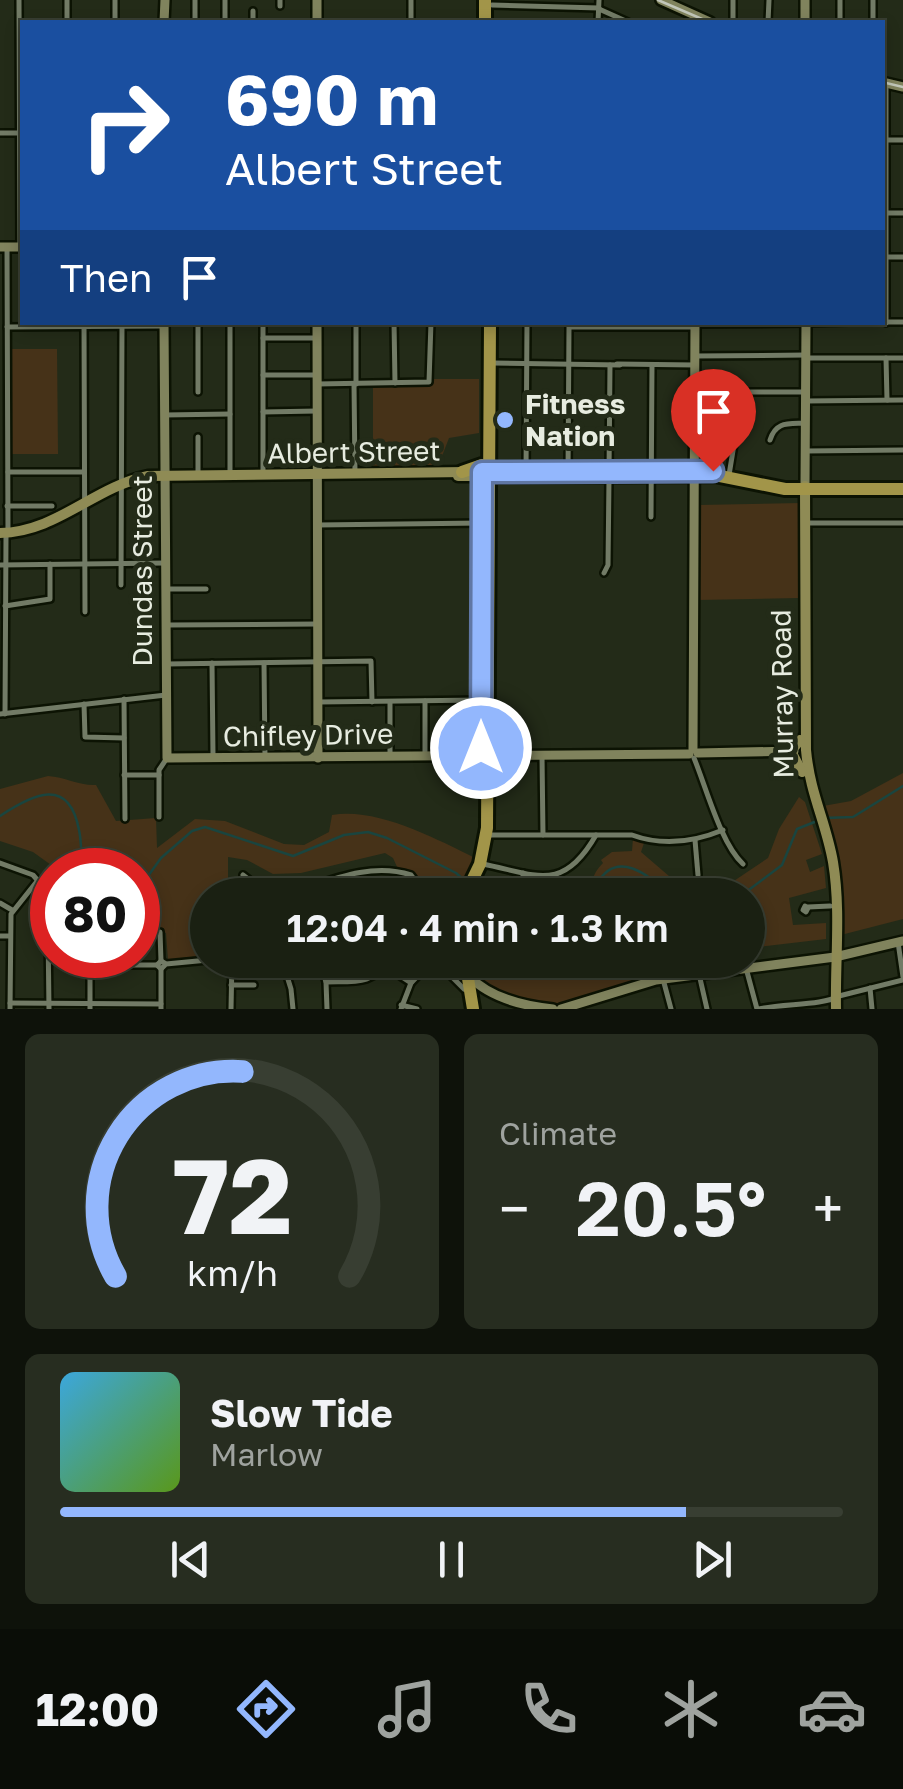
<!DOCTYPE html>
<meta charset="utf-8">
<style>
:root{--surface:#1a2012;--page:#272d20;--text:#f1f3f6;--muted:#9fa39f;--line:#383e32;--accent:#93b7fd}
body{margin:0;font-family:"Golos Text",sans-serif;background:var(--page);color:var(--text);height:100vh;display:flex;flex-direction:column;font-size:38px;white-space:nowrap}
*{box-sizing:border-box;margin:0}
p{font-size:32px;color:var(--muted)}
.icon{flex:none;width:55px;height:55px;fill:none;stroke:currentColor;stroke-width:2;stroke-linecap:round;stroke-linejoin:round}
.map{position:relative;height:1009px;overflow:hidden}
.details{display:flex;flex-direction:column;gap:25px;padding:25px;background:#0e120a;flex:1}
.details>*{flex:none}
.guide{position:absolute;left:20px;top:20px;width:865px;height:305px;border-radius:0px;box-shadow:0 5px 15px #0003,0 0 0 2px var(--line);background:#1a4fa0;color:#fff;overflow:hidden}
.speed{position:absolute;left:30px;top:848px;display:flex;gap:20px;font-size:50px;font-weight:700;text-align:center}
.speed>*{display:grid;place-content:center;width:130px;height:130px;border-radius:50%;background:var(--surface);box-shadow:0 5px 15px #0003,0 0 0 2px var(--line);line-height:1}
.speed .limit{border:15px solid #d22;background:#fff;color:#111}
.pin{position:absolute;display:grid;place-items:center;width:85px;height:85px;color:#fff;margin:-102px -42px;border-radius:50% 50% 50% 0;rotate:-45deg;box-shadow:0 0 10px #0007}
.pin .icon{rotate:45deg}
.me{position:absolute;width:110px;margin:-55px;rotate:0deg;stroke-linejoin:round;filter:drop-shadow(0 0 8px #0008)}
.turn{display:flex;align-items:center;gap:35px;height:210px;padding:0 40px;font-size:45px}
.turn .icon{width:130px;height:130px;stroke-width:2.5}
.turn b{display:block;font-size:70px;line-height:85px}
.then{display:flex;align-items:center;height:95px;padding:0 40px;background:#0003;gap:20px;font-size:38px}
.big{font-size:75px;font-weight:600;line-height:1.1}
.details .card{flex:1;display:flex;flex-direction:column;justify-content:center;gap:15px;min-width:0;padding:0 35px;border-radius:15px;background:var(--page)}
.details .dial{align-items:center;gap:0}
.dial svg{height:260px;overflow:visible;fill:none;stroke:var(--line);stroke-width:7;stroke-linecap:round;text-anchor:middle}
.dial text{fill:var(--text);stroke:none}
.song{display:flex;align-items:center;gap:30px}
.cover{width:120px;height:120px;border-radius:15px;background:linear-gradient(135deg,hsl(200 70% 55%),hsl(90 70% 35%))}
.played{height:10px;border-radius:5px;background:linear-gradient(90deg,var(--accent) 80%,var(--line) 80%)}
.keys{display:flex;justify-content:space-around;direction:ltr}
.heat{display:flex;justify-content:space-between;align-items:center;font-size:55px;direction:ltr}
.details .tiles{flex:1;display:grid;gap:25px;grid-template-columns:1fr 1fr}
.card:last-child{grid-column:span 2}
.trip{position:absolute;left:190px;top:878px;width:575px;height:100px;border-radius:50px;background:var(--surface);box-shadow:0 5px 15px #0003,0 0 0 2px var(--line);font-weight:600;line-height:100px;text-align:center}
.tabs{display:flex;height:160px;justify-content:space-around;align-items:center;background:#0a0d07;color:var(--muted)}
.tabs .icon{width:70px;height:70px}
.tabs .on{color:var(--accent)}
.tabs b{font-size:45px;color:var(--text)}
.map>svg:first-child{display:block}
.green{fill:#463218}
.lines{fill:none;stroke-linecap:round;stroke-linejoin:round}
.stream{stroke:#1a453f;stroke-width:2.5}
.street-casing{stroke:#0c1303;stroke-width:10}
.secondary-casing{stroke:#0c1303;stroke-width:14}
.primary-casing{stroke:#0c1303;stroke-width:15}
.highway-casing{stroke:#0c1303;stroke-width:18}
.street{stroke:#727b66;stroke-width:5}
.secondary{stroke:#80835d;stroke-width:9}
.primary{stroke:#8f8b55;stroke-width:10}
.highway{stroke:#a29549;stroke-width:12}
.tram{stroke:#c2c7ba;stroke-width:2.5}
.route-casing{stroke:#6077a4;stroke-width:25}
.route{stroke:#93b7fd;stroke-width:18}
.poi-dot{fill:#93b7fd;stroke:#232b18;stroke-width:4}
.labels{text-anchor:middle;stroke-width:10;stroke-linejoin:round;paint-order:stroke}
.poi-label{font-size:28px;font-weight:bold;fill:#e7ece0;stroke:#232b18;text-anchor:start}
.street-label{font-size:28px;fill:#e7ece0;stroke:#232b18}
</style>
<div class="map">
<svg width="903" height="1009" viewBox="0 0 903 1009">
<rect width="100%" height="100%" fill="#232b18"/>
<g class="green">
<path d="M9,349H57L58,454H9Z"/>
<path d="M432,379H479V433L449,438L437,469L373,470V386L425,385Z"/>
<path d="M801,503L799,598L698,600L699,505Z"/>
<path d="M903,773V919L837,936L823,806L851,801Z"/>
<path d="M48,776C65,777 80,786 96,785L116,821L156,818L157,848L195,819L225,821L284,844L304,845L329,832L332,815C376,807 435,838 475,858L461,895H419L418,883L411,872L398,869L393,858L385,853L301,873L273,874L247,860L228,857V895H208L207,955L168,960L166,933L154,927V911H138V870H58L33,852L0,841V789Z"/>
<path d="M799,797L805,802L822,854L806,860L810,872L824,866L826,888L789,898L793,925L826,923V939L748,948V895H713L768,858L779,829Z"/>
<path d="M633,838L644,843L641,852L691,895H592C591,881 593,873 603,863L601,860L612,852L632,851Z"/>
<path d="M469,960H654L630,966L634,982L559,1005L525,1001L498,993L475,978Z"/>
</g>
<g class="lines">
<g class="stream">
<path d="M0,816C33,794 69,776 79,830C82,843 80,857 85,870"/>
<path d="M824,818L853,817L903,786"/>
<path d="M138,890L161,858L192,831L205,827L293,856L344,835L368,832L387,838L456,873L467,883"/>
<path d="M600,895L597,884C616,849 649,874 668,895"/>
<path d="M742,895L782,865L797,829L817,821"/>
<path d="M526,960C546,969 576,975 594,960"/>
</g>
<g class="street-casing">
<g id="street">
<path d="M19,0L20,247"/>
<path d="M67,0V22"/>
<path d="M115,0V22"/>
<path d="M840,0V22"/>
<path d="M492,5L599,8"/>
<path d="M280,6V0"/>
<path d="M599,9L628,22"/>
<path d="M253,11V22"/>
<path d="M195,22V0"/>
<path d="M225,22V0"/>
<path d="M411,22V0"/>
<path d="M598,22L599,0"/>
<path d="M733,22V0"/>
<path d="M768,22L769,0"/>
<path d="M873,22V0"/>
<path d="M0,133H22"/>
<path d="M886,138V83"/>
<path d="M888,140H903"/>
<path d="M886,211V142"/>
<path d="M888,213H903"/>
<path d="M886,215V323"/>
<path d="M7,247L8,533"/>
<path d="M882,257H903"/>
<path d="M84,322L85,612"/>
<path d="M198,322V392"/>
<path d="M230,322V474"/>
<path d="M263,322V474"/>
<path d="M356,322V384"/>
<path d="M394,322L395,383"/>
<path d="M882,322H903"/>
<path d="M806,323L849,322"/>
<path d="M695,324L806,323"/>
<path d="M7,327L164,326"/>
<path d="M263,338H317"/>
<path d="M695,356L806,355"/>
<path d="M806,358H903"/>
<path d="M886,358L887,400"/>
<path d="M493,363L620,365"/>
<path d="M617,364L695,365"/>
<path d="M263,375H317"/>
<path d="M695,376H715L721,392H804"/>
<path d="M317,384L429,382L431,322"/>
<path d="M354,384L355,473"/>
<path d="M806,401L903,400"/>
<path d="M263,412L317,411"/>
<path d="M164,415L230,414"/>
<path d="M695,424L737,426L729,475"/>
<path d="M770,440C776,421 788,424 806,423"/>
<path d="M806,451L903,450"/>
<path d="M8,472H84"/>
<path d="M526,472L527,322"/>
<path d="M609,472L610,365"/>
<path d="M568,473L569,327H695"/>
<path d="M198,476V437"/>
<path d="M7,506H52"/>
<path d="M651,517L652,365"/>
<path d="M808,523H903"/>
<path d="M317,525L482,523"/>
<path d="M0,565L165,563"/>
<path d="M604,573L608,565L609,479"/>
<path d="M121,585L122,326"/>
<path d="M168,589H206"/>
<path d="M5,606L50,599V564"/>
<path d="M168,625L317,624"/>
<path d="M212,663L213,755"/>
<path d="M264,663L265,758"/>
<path d="M166,664L371,661L372,702"/>
<path d="M124,699L125,819"/>
<path d="M425,701V757"/>
<path d="M319,702L481,700"/>
<path d="M390,702V757"/>
<path d="M84,704L85,737L124,738"/>
<path d="M0,714L166,695"/>
<path d="M5,714L6,537"/>
<path d="M542,756L543,835"/>
<path d="M694,758C706,787 721,844 743,864"/>
<path d="M124,775H159"/>
<path d="M159,817V770L167,758"/>
<path d="M489,835H632C662,846 694,842 723,830"/>
<path d="M695,840L698,875"/>
<path d="M0,863L33,875L52,897"/>
<path d="M483,864C537,875 563,893 596,835"/>
<path d="M523,873V895"/>
<path d="M243,875L252,882L254,895"/>
<path d="M556,876L568,895"/>
<path d="M318,885L321,895"/>
<path d="M284,895C325,883 368,861 411,875L417,883V895"/>
<path d="M0,903L12,910"/>
<path d="M805,906L808,908L806,912L803,910Z"/>
<path d="M808,907L830,906"/>
<path d="M138,931L160,932L161,961"/>
<path d="M0,936H10"/>
<path d="M898,942L903,977"/>
<path d="M99,955L132,965H157"/>
<path d="M282,960L291,989L293,1009"/>
<path d="M319,960L326,982L327,1009"/>
<path d="M166,964L161,961L157,965L161,969L166,964L208,960"/>
<path d="M385,966L411,983"/>
<path d="M746,968L757,1009"/>
<path d="M445,970L464,989"/>
<path d="M699,974L707,1009"/>
<path d="M663,979L671,1009"/>
<path d="M326,982C351,981 375,986 387,960"/>
<path d="M231,985H254"/>
<path d="M870,988L872,1009"/>
<path d="M10,1003L161,1004"/>
<path d="M401,1005L417,1009"/>
<path d="M10,1009L11,914L38,880"/>
<path d="M49,1009L48,930L52,923"/>
<path d="M90,1009V969L96,955"/>
<path d="M161,1009V969"/>
<path d="M231,1009L232,960"/>
<path d="M401,1009L411,983L433,960"/>
<path d="M759,1009C782,1003 822,1006 839,996L903,980"/>
</g>
</g>
<g class="secondary-casing">
<g id="secondary">
<path d="M317,0V22"/>
<path d="M661,0L710,22"/>
<path d="M164,22L165,0"/>
<path d="M805,22V0"/>
<path d="M882,82L903,87"/>
<path d="M0,247H22"/>
<path d="M164,322L167,758L689,754"/>
<path d="M317,322L318,758"/>
<path d="M805,485L806,322"/>
<path d="M693,749L695,322"/>
<path d="M698,753L794,751"/>
<path d="M469,976C490,998 524,1006 553,1009"/>
<path d="M561,1009L656,980L835,957L903,941"/>
</g>
</g>
<g class="primary-casing">
<g id="primary">
<path d="M458,476H489"/>
<path d="M805,486L806,750C810,794 826,822 833,862C841,910 835,961 836,1009"/>
<path d="M0,533C57,532 94,487 148,476L466,472"/>
<path d="M800,740L791,751L802,772"/>
</g>
</g>
<g class="highway-casing">
<g id="highway">
<path d="M485,0V22"/>
<path d="M462,472L482,465"/>
<path d="M489,476L715,475L785,489H903"/>
<path d="M465,895L480,864L487,828L490,322"/>
<path d="M465,960L473,1009"/>
</g>
</g>
<use href="#street" class="street"/>
<use href="#secondary" class="secondary"/>
<use href="#primary" class="primary"/>
<use href="#highway" class="highway"/>
<g class="tram">
<path d="M658,0L709,22"/>
<path d="M882,82L903,87"/>
</g>
</g>
<g class="lines">
<g class="route-casing">
<path id="route" d="M481,748L482,472L713,471"/>
</g>
<use href="#route" class="route"/>
</g>
<circle class="poi-dot" cx="505" cy="420" r="10"/>
<g class="labels">
<g class="poi-label">
<text x="525" y="414">Fitness<tspan x="525" dy="32">Nation</tspan></text>
</g>
<g class="street-label">
<text transform="translate(354 452) rotate(-1)" y="10">Albert Street</text>
<text transform="translate(142 571) rotate(-90)" y="10">Dundas Street</text>
<text transform="translate(782 694) rotate(-91)" y="10">Murray Road</text>
<text transform="translate(308 735) rotate(-1)" y="10">Chifley Drive</text>
</g>
</g>
</svg>
<div class="speed"><div class="limit">80</div></div>
<div class="pin" style="left:713px;top:471px;background:#d93025"><svg class="icon" aria-label="arrive" viewBox="0 0 24 24"><path d="M6 21V4h12l-3 4 3 4H6"/></svg></div>
<svg class="me" style="left:481px;top:748px" viewBox="-20 -20 40 40"><circle r="17" fill="#93b7fd" stroke="#fff" stroke-width="3"/><path d="M0-11L8 9 0 5-8 9z" fill="#fff"/></svg>
<div class="trip">12:04 · 4 min · 1.3 km</div>
<div class="guide">
<div class="turn"><svg class="icon" aria-label="right" viewBox="0 0 24 24"><path d="M7 20v-9h11M14 6l5 5-5 5"/></svg><div><b>690 m</b>Albert Street</div></div>
<div class="then">Then<svg class="icon" aria-label="arrive" viewBox="0 0 24 24"><path d="M6 21V4h12l-3 4 3 4H6"/></svg></div>
</div>
</div>
<section class="details">
<div class="tiles">
<div class="card dial"><svg viewBox="0 0 100 80">
<path d="M14 69A42 42 0 1 1 86 69"/>
<path d="M14 69A42 42 0 0 1 53 6" stroke="#93b7fd"/>
<text x="50" y="56" font-size="32" font-weight="700">72</text>
<text x="50" y="72" font-size="11">km/h</text>
</svg></div>
<div class="card"><p>Climate</p>
<div class="heat"><a>−</a><b class="big">20.5°</b><a>+</a></div>
</div>
<div class="card">
<div class="song"><i class="cover"></i><div><b>Slow Tide</b><p>Marlow</p></div></div>
<div class="played"></div>
<div class="keys"><svg class="icon" aria-label="previous" viewBox="0 0 24 24"><path d="M18 5L8 12l10 7zM5 5v14"/></svg><svg class="icon" aria-label="pause" viewBox="0 0 24 24"><path d="M8 5v14M16 5v14"/></svg><svg class="icon" aria-label="next" viewBox="0 0 24 24"><path d="M6 5l10 7-10 7zM19 5v14"/></svg></div>
</div>
</div>
</section>
<nav class="tabs">
<b>12:00</b>
<svg class="icon on" aria-label="directions" viewBox="0 0 24 24"><path d="M12 3l9 9-9 9-9-9zM9 14v-3h6M13 9l2 2-2 2"/></svg>
<svg class="icon" aria-label="music" viewBox="0 0 24 24"><path d="M9 18V5l10-2v13"/><circle cx="6" cy="18" r="3"/><circle cx="16" cy="16" r="3"/></svg>
<svg class="icon" aria-label="phone" viewBox="0 0 24 24"><path d="M5 4h4l2 5-3 2q2 4 5 5l2-3 5 2v4C11 20 4 13 5 4z"/></svg>
<svg class="icon" aria-label="climate" viewBox="0 0 24 24"><path d="M12 3v18M4 7l16 10M4 17L20 7"/></svg>
<svg class="icon" aria-label="car" viewBox="0 0 24 24"><path d="M5 17H2v-5l4-1 3-4h7l3 4 3 1v5h-3M9 17h6M6 11h13"/><circle cx="7" cy="17" r="2"/><circle cx="17" cy="17" r="2"/></svg>
</nav>
